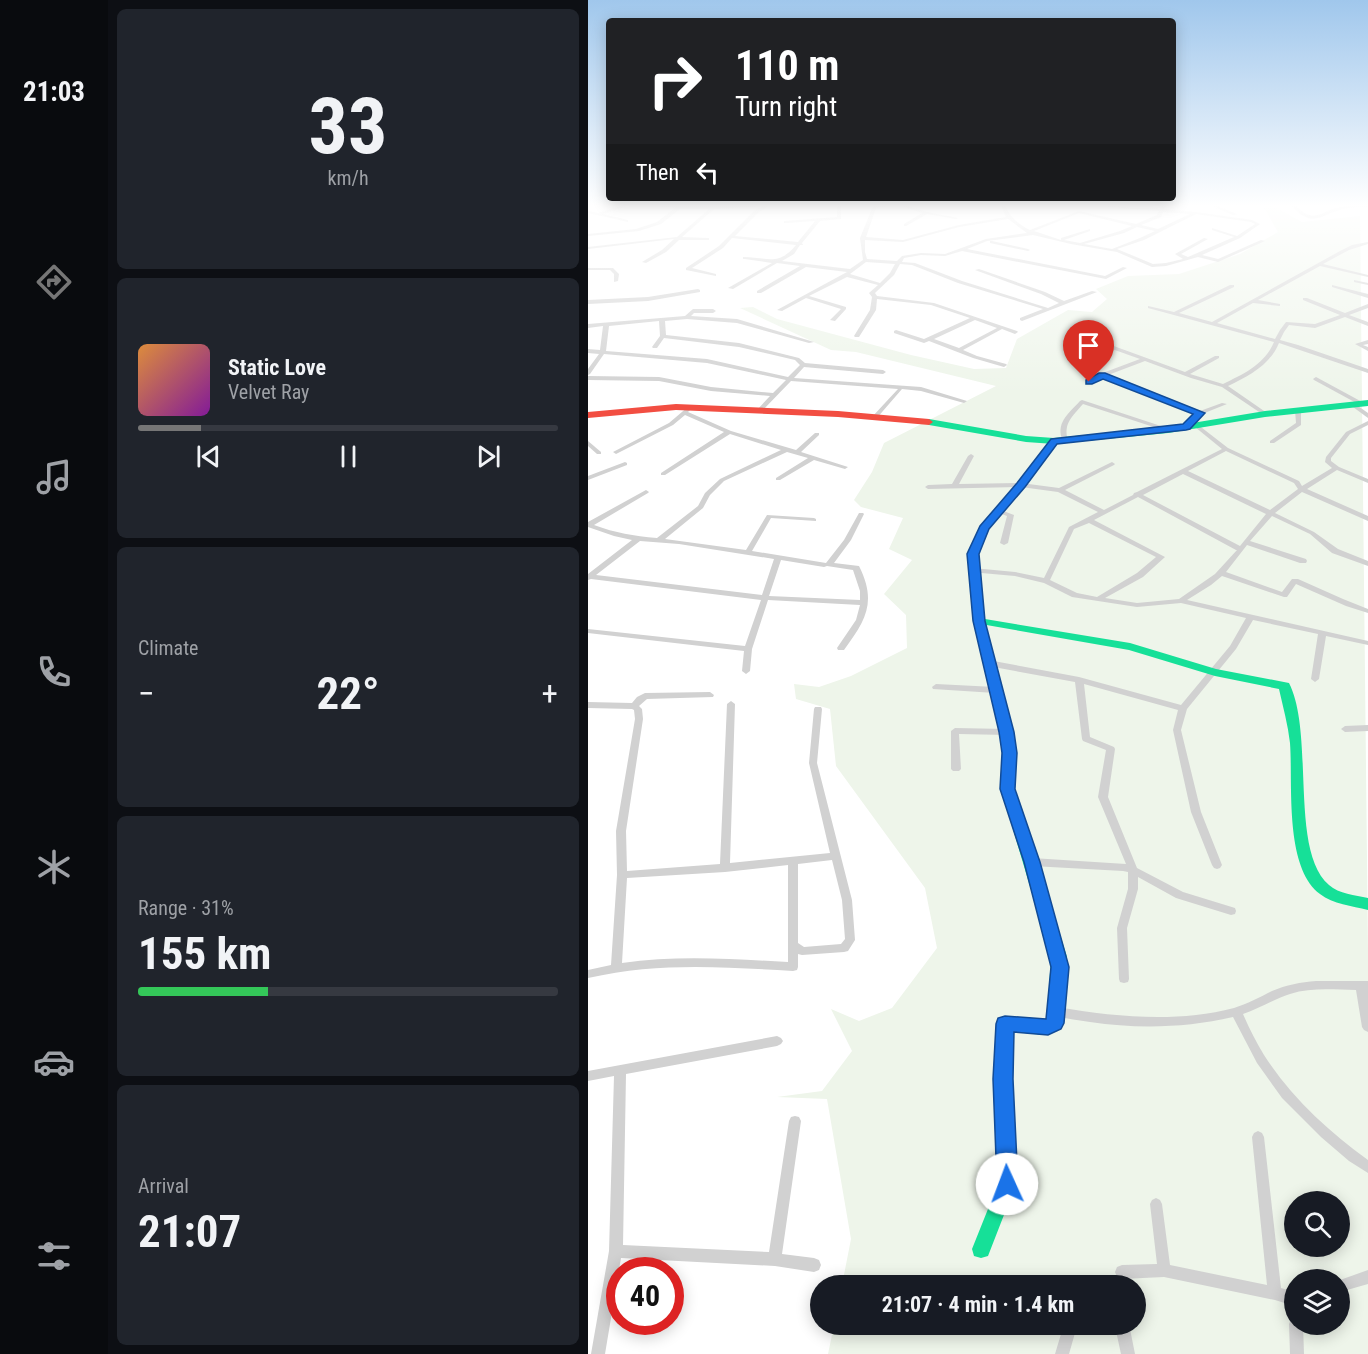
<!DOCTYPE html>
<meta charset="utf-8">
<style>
:root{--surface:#171b24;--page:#20242c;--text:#f1f3f6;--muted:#9ea1a6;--line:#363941;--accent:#767676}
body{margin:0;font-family:"Roboto Condensed",sans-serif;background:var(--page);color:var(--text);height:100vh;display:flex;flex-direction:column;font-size:22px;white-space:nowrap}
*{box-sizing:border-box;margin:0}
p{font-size:20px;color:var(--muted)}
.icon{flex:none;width:33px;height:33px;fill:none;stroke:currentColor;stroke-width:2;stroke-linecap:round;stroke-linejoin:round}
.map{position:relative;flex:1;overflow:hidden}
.panel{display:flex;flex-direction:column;gap:9px;padding:9px;background:#0d0f14;width:480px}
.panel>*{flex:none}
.top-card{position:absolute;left:18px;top:18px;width:570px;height:183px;border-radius:6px;box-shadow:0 3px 15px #0003;background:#202124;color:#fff;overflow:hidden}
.buttons{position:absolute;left:696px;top:1191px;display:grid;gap:12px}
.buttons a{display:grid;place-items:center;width:66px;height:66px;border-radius:50%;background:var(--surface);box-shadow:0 3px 15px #0003;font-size:30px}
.speed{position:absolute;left:18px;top:1257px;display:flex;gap:12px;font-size:30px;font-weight:700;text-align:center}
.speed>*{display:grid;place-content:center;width:78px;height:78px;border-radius:50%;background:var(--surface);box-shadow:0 3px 15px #0003;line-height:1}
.speed .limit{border:9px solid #d22;background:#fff;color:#111}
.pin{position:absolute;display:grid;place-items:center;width:51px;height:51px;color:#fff;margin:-62px -26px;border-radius:50% 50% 50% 0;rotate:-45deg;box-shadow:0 0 6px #0007}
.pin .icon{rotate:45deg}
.me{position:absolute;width:66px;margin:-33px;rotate:358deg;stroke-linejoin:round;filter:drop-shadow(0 0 4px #0008)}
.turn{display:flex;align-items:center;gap:21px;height:126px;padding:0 30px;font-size:27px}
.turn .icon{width:78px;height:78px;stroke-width:2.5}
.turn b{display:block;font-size:42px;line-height:51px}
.then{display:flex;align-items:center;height:57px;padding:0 30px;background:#0003;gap:12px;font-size:22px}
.big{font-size:45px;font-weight:700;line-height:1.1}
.panel .tile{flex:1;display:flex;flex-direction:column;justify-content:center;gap:9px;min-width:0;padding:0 21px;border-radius:9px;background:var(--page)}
.panel .dial{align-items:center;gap:0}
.dial b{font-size:78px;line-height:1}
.song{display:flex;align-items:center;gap:18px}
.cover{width:72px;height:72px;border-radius:9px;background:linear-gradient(135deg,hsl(30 70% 55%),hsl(290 70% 35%))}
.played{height:6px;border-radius:3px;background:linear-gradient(90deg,var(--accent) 15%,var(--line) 15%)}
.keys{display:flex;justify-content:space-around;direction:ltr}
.heat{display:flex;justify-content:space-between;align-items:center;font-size:33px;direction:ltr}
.charge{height:9px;border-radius:4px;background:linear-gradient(90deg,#34c759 31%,var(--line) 0)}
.trip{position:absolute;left:222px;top:1275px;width:336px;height:60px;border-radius:30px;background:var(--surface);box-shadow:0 3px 15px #0003;font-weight:700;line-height:60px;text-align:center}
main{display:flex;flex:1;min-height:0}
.menu{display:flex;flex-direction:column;width:108px;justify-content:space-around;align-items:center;background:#090b0e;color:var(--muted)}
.menu .icon{width:42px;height:42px}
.menu .active{color:var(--accent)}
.menu b{font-size:27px;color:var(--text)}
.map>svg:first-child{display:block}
.green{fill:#eef5ea;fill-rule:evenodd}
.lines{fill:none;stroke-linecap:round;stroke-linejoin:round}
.street{fill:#d1d1d1;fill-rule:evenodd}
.fast{fill:#16e098;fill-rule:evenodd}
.slow{fill:#ffcf43;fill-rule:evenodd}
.jam{fill:#f24e42;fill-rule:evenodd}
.route{fill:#1a73e8;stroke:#114b97;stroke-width:1.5}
</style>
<main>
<nav class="menu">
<b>21:03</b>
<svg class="icon active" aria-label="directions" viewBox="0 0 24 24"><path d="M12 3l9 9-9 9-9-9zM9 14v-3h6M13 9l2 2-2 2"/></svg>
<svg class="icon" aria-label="music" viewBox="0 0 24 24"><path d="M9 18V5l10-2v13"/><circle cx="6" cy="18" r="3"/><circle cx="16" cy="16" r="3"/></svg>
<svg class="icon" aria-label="phone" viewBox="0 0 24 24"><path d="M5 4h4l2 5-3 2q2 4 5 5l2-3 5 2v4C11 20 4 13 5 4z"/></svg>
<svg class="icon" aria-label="climate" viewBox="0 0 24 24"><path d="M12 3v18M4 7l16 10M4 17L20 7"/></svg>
<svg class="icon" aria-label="car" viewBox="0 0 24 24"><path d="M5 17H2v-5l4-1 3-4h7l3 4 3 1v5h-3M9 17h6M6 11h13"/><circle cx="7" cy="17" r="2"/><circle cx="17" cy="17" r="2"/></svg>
<svg class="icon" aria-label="filters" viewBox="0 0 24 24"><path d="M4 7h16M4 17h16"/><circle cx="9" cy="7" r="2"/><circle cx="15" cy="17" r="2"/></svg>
</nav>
<section class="panel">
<div class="tile dial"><b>33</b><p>km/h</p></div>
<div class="tile">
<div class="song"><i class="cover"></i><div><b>Static Love</b><p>Velvet Ray</p></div></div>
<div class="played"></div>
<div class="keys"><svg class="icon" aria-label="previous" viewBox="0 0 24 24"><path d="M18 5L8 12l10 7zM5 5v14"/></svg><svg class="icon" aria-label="pause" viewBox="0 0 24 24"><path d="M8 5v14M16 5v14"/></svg><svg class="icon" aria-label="next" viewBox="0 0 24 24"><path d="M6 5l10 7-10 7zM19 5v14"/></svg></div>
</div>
<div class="tile"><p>Climate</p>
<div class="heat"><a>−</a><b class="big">22°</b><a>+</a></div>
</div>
<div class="tile"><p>Range · 31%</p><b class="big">155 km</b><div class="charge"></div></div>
<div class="tile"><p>Arrival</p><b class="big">21:07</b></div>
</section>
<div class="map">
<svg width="780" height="1354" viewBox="0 0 780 1354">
<rect width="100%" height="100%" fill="#fff"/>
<path class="green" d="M675,206H685L714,222L772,216L780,951V1354H240L246,1325L548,1324V1286L254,1285L263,1239L239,1099L189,1097L234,1091L264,1051L243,1009L271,1021L304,1008L349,948L337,888L248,766L242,709L208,699L206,684L231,687L263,676L319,648L318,615L296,594L324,560L301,549L315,518L273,507L266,500L284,472L296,443L408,386L268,352L243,350L152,308L165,307L189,319L323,355L386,369L418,368L429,339L480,310L504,312L519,299L508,289L540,276L591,274L652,254L690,232ZM706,1202H752V1246H706ZM706,1280H752V1324H706Z"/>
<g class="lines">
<g class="street">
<path d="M33,206H39L15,214L40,220V222L0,213V211L10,213Z"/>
<path d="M70,206H168L166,207L126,209L94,237L119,238H121V240H91L78,252L58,263L54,262L74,250L86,239L0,249V247L89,237L121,209H92L73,224L51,231L0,236V234L48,229L69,222L87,208Z"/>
<path d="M176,206H181L171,212L147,236L210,242L227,221L198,223H196V221L249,217V206H253V219L232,221L214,243L215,245H212L206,254L194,261L262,269L275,260L272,238L285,206H300L288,208L278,237L315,240L371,225L418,217L413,206H417C423,218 430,224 442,230L491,211L548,224L569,215L571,211L521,207L519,206L572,209L573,206H577L576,209L608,212L664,220L672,224L652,238L614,255L630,259L673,240L677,241L630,262L610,257L578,266L564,267L529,252L483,244L445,235L399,241L379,249L517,276L535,267L539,268L518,279L374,251L357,256L333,255L316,258L314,262L327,263L374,281L460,308L471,303L453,294L387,270L391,269L457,292L476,301L504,291L509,292L434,321L432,320V318L455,309L370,283L324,265L312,264L306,275L287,293L289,296L346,303L429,331L430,332L427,334L414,329L375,350L389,356L418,364L419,365L416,367L385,358L341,341L336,343L306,333V331L308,330L336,339L382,318L343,305L289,299L288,310L271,337H267L266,336L282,310L284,297L281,293L290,285L259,277L221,296L258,307V309L247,321L242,320L253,309L218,298L194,311L189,310L259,272L218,267L173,293H169V291L212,266L189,263L145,289L140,288L184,263L157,259H155V257C179,257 190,267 208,245L144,238L135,248L104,268L128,274V276L98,270V268L131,246L167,210ZM575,212L602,214L570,229L553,225L573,217ZM491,213L544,226L532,231L492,243L476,240L502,231V229L473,238V240L446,231ZM608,214L663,222L667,224L649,236L624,228V230L646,237L600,257L593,254L620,239L616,238L587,254L595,259L578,263L565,264L529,249L556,240ZM420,219L439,233L398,239L357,254L333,253L314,256L309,261L279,259L277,252V240L315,242L371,227ZM549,227L567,231L552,238L524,249L496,244L536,233ZM278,262L307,264L302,273L292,283L262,274ZM387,320L409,328L371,348L346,339Z"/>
<path d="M314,206H320L339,212L370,218L368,219L339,214L318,226H316V224L334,213Z"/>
<path d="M624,206H629L649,214L645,215Z"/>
<path d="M704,206H708C726,224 732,212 751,207C761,205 771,206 780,206V207C771,208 760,207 751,210C730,217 723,227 704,206Z"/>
<path d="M404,241L440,249L442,250L440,251L402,243V241Z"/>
<path d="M780,242V244L761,250L735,264L780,275V277L732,266L670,300L692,304V306L665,303L629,323L687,339L692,330L698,322L727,324L752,315L715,300V298H719L757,313L780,304V308L761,315L780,322V326L757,317L727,328L701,325L696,332L692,340L710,345L780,369V373L691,343C682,365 661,376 640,386L679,413V415L677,416L634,387L603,378L557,361L520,375L612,411L634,403L639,404L614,414L600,428L598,429L595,427L608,414L515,378L503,383L498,382L512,374L552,359L510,344V342L512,341L597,372L627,356H631V358L602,374L635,384C656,374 677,364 686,342L560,308V306L586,312L642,285H646V287L591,313L624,322L752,251L764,245Z"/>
<path d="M0,268H25L31,274L30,281L26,282V274L22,270H0Z"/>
<path d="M766,280L780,283V285L766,282Z"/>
<path d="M744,285L780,294V298L744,287Z"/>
<path d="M110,289L112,290V292L60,301L0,304V300L60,297Z"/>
<path d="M105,309H125L128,311L125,313H106L103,316L149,319L226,342L221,343L149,323L99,319L77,321L78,335L151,343L211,358L217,363L295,370L298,372L295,374L216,367L206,378L333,387L379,401L376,403L333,391L314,389L288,419L286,420L283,418L284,417L310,389L203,381L173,412L171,413L168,411L182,396L123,391L71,381L0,380V376L71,377L123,387L185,393L198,380L119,363L16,354L2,374L0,375V369L11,354L0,353V349L12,350L15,326L0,328V324L97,316ZM71,321L72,336L64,347L65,348H69L76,338L151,347L207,360L212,365L200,377L119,359L18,351L21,326Z"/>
<path d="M780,340V344L775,345L780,347V351L767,344Z"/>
<path d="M728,377L776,403L777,404L772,405L726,380L725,379Z"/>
<path d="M494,400L582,429L583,430L580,432L578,431L495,404C484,417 475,423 480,441L479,442H475C467,423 480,414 492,401Z"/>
<path d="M767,404L780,413V418L765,407V405Z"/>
<path d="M101,406L104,408L100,412L143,431L208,450L227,433H231V435L213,452L260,467L257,469L226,460L192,480H188V478L220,458L199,452L136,481L122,495L115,508L77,539L158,550L179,515L226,518L228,519V521L183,518L164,551L238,563L256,540L271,513H275L276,514L263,540L246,563L271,566C289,602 278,620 256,650H250L249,648L268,620L272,605L180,600L164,649L162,671L158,674L154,671L156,651L0,633V629L157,646L173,600L3,579L0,580V574L44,540L26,536L0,527V522L58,490L61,492L60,493L6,525C28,533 45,536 69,538L110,506L117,493L132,479L193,450L142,434L77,475H73V473L136,432L97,415L85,425L30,453L28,454L25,452L81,423ZM52,541L91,544L186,559L174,595L8,575ZM193,560L236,567L239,566L265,570L272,591V600L181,596Z"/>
<path d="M710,408L713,410V425L686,443H682V441L708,423L707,410Z"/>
<path d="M780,421V425L762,434L743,458V461L751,467L780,479V483L749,470L719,489L780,516V521L714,492L687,513L726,532L750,549L780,561V566L744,553L722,534L684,516L662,541L718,559L719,561L718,563H712L659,545L638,572L694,592L704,579H710L755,599L780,609V613L758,606L708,584L699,597H696L634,576L623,585L599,600L780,641V645L738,636L731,679L727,682L723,679L730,634L665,620L648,649L599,709L593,730L613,812L634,865L632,868L629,869L626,868L624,865L603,812L585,730L590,710L496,684L502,737L526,747L527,749L520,797L549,868L595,892L647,908L648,911L647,914L643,915L588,898L550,877V889L539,928L541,979L540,982L536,983L532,982L531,979L529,928L540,889V872L535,871L444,866L441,865L439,862L441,859L444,858L538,864L510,797L518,750L495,741L494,739L487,682L400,666L396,663L400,660L491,677L593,705L642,646L658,618L593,603L549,607L484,597L456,583L427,576L382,572L381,570L385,568L427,572L456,578L481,527L510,512L470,492L433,487L340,489L337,487L340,485L364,484L380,456L383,454L386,456L371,484L433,483L471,488L524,462L527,464L526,465L477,490L516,510L545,495L546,493L549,492L634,449L607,427V425L609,424L640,448L711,481L714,486L744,468L737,462L738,457L758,432ZM638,451L706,483L710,489L682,510L600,471ZM595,474L678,514L652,546L555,495ZM550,497L648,550H649L627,574L591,599L549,603L517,598L555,577L577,557L506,520ZM501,523L568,557L549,573L509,597L489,593L462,580L486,529Z"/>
<path d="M0,441L13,452V454H9L0,446Z"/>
<path d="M37,462L39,463V465L0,480V476Z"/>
<path d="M410,509L426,515L420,543L416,545L412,543L419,516L408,512V510Z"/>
<path d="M348,684L407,687L411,690L407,693L345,689L344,687Z"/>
<path d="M122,692L126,695L125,697L59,699L51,706L54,709L55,719L38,831L39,871L132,864L139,704L143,701L147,704L142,863L242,853L221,763L226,709L227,707H233L234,709L229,763L264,900L267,940L260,951L256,952L214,955L210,954V967L209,970L205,971C133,967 71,962 0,978V970L23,965L29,875L28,831L47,719L46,710L44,709L0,708V702L44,703L49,697L57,693ZM244,860L254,900L257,939L253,944L216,947L210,943V864ZM200,865V962C144,959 89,955 34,963L39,878L137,872Z"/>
<path d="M780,725V731L757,732L753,729L757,726Z"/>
<path d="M367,728L419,729L423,732L419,735L371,734L373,769L371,771H365L363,769V731Z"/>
<path d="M728,981H780V1032L776,1030L774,1027L768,990C747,990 724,987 702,994C686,999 671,1009 655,1014C661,1028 668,1042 676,1055C703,1097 740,1131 780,1160V1173L761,1161L733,1137L694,1098L669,1063L645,1017C597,1028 550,1029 502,1022C490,1020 477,1019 465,1015L463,1012L465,1009L469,1007C528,1017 588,1023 646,1008C659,1004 672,997 684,991C698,985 713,982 728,981Z"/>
<path d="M189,1036L193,1038L195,1041L193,1044L189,1046L38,1074L35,1245L181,1252L201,1121L203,1117L207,1116L211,1117L213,1121L194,1254L226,1258L231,1260L233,1265L231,1270L226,1272L187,1266L33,1258L17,1354H3L21,1251L26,1076L0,1081V1071Z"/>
<path d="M670,1131L674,1133L676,1137L693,1288L706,1292V1306L687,1300L576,1277L534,1279L529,1277L527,1272L529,1267L534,1265L569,1264L562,1204L564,1200L568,1198L572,1200L574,1204L582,1265L679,1285L664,1137L666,1133Z"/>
<path d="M780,1270V1284L752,1292V1280Z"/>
<path d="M706,1318V1324H715L716,1354H702L701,1324L703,1319Z"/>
<path d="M476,1324H541L547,1354H533L528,1331L487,1333L481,1354H467Z"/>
</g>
<g class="fast">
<path d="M780,400V406L677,417L580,433L466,444L438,442L341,425L337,422L341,419L438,436L466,438L580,427L677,411Z"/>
<path d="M391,618L542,643L628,669L701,683C727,734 701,851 741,885C751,894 767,895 780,898V910C764,906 745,904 732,894C696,867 705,784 702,743C700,725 695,707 691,689L627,676L541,650L387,623L385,621Z"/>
<path d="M421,759L426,760L428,763L427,789L479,957L475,1023C467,1040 440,1033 425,1031L423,1079L428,1184L400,1256L393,1258L386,1256L384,1249L410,1184L407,1079L409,1024L411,1019L417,1017L459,1019L463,957L413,789L414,763L416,760Z"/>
</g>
<path class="slow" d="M466,438L471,441L436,487L401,529L390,553L397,621L425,732L428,763L426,766H416L414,763L413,732L385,621L380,553L392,526L430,483L463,439Z"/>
<path class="jam" d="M88,404L250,411L341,419L345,422L341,425L250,417L88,410L0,418V412Z"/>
</g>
<linearGradient id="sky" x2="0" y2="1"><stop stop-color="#a0c7ec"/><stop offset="0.52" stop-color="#fff"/><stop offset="1" stop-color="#fff" stop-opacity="0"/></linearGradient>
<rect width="780" height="395" fill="url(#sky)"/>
<path class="route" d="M511,373H517L617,413L602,429L598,430L469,444L437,487L401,529L391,554L397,621L426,732L429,753L427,789L452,862L481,967L476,1023L473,1029L460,1035L426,1032L425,1079L430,1184L427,1191L419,1194L412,1191L409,1184L405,1079L408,1024L410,1018L417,1016L458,1019L463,967L436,862L412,789L414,753L411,732L385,621L379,554L392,526L429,483L463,439L595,424L605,414L515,379L504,384H498V380Z"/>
</svg>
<div class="buttons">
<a><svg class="icon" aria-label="search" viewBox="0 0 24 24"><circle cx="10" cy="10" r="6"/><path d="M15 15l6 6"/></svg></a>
<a><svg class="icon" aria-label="layers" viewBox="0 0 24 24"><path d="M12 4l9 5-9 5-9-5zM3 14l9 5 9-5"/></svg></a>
</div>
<div class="speed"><div class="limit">40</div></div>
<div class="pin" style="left:501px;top:382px;background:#d93025"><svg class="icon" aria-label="arrive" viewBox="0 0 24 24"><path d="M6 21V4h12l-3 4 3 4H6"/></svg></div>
<svg class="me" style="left:419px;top:1184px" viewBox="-20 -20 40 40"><circle r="19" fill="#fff"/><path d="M0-13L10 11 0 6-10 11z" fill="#1a73e8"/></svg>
<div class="trip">21:07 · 4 min · 1.4 km</div>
<div class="top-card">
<div class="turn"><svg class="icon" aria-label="right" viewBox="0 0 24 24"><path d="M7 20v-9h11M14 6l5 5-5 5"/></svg><div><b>110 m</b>Turn right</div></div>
<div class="then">Then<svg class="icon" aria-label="left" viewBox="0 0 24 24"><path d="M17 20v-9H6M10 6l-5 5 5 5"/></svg></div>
</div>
</div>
</main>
